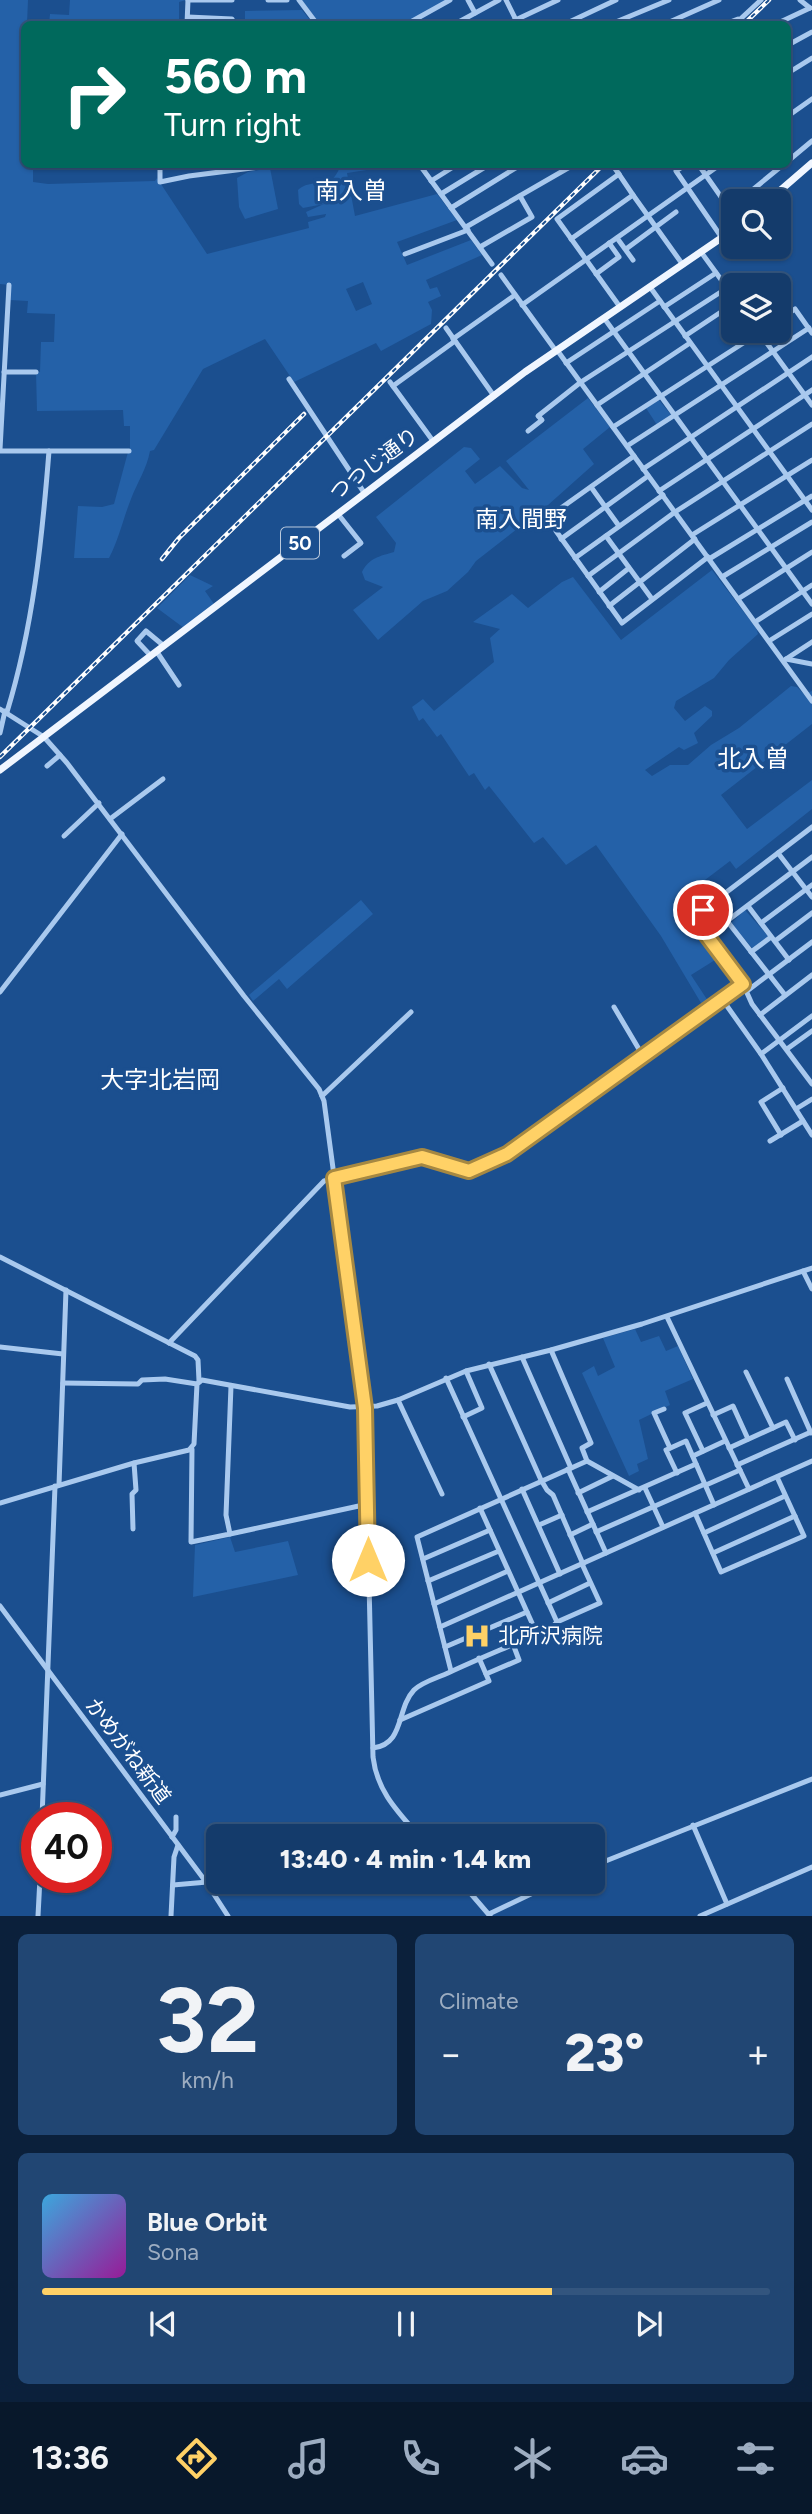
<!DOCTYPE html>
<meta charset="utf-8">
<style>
:root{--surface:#143b6b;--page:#214673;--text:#f1f3f6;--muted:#9dadc1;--line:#33557e;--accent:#ffd166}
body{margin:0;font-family:Figtree,"Noto Sans JP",sans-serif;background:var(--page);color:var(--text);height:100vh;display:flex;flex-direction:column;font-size:26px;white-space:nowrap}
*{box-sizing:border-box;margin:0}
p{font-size:23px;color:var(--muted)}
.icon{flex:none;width:38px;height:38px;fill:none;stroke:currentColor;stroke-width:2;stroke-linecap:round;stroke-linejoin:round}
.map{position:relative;height:1916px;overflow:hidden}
.side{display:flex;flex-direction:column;gap:18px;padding:18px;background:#0b203b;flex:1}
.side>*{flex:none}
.top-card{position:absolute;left:21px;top:21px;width:770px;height:147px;border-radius:10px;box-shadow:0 2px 5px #0004,0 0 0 2px var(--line);background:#00695c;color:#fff;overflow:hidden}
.tools{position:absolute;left:721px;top:189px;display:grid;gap:14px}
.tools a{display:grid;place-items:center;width:70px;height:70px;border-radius:10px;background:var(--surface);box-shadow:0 2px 5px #0004,0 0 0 2px var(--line);font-size:35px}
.speed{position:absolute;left:21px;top:1802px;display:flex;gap:14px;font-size:35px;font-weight:700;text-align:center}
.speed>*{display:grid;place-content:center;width:91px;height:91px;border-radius:50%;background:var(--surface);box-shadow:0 2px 5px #0004,0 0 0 2px var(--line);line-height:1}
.speed .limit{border:10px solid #d22;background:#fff;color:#111}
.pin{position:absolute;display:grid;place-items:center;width:60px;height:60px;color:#fff;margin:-30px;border:4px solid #fff;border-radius:50%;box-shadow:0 2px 7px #0007}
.me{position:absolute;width:77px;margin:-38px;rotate:0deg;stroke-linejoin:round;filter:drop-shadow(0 0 5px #0008)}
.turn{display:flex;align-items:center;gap:24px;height:147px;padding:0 28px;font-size:32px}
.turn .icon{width:91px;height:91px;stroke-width:2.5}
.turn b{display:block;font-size:49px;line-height:60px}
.big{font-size:52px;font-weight:800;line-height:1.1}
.side .widget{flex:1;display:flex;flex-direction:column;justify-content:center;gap:10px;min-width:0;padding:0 24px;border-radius:10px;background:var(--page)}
.side .dial{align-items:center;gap:0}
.dial b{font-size:91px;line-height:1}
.song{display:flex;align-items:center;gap:21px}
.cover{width:84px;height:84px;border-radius:10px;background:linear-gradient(135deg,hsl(200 70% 55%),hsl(300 70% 35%))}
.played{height:7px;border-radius:4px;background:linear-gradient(90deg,var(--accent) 70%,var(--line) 70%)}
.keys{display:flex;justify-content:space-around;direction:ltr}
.heat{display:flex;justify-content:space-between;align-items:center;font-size:38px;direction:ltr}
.side .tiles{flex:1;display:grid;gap:18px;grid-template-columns:1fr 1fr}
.widget:last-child{grid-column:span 2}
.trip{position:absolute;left:206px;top:1824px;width:399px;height:70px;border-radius:10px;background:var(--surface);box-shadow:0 2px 5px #0004,0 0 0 2px var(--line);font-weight:800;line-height:70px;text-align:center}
.tab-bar{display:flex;height:112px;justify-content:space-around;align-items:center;background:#08182b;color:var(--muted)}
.tab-bar .icon{width:49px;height:49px}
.tab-bar .selected{color:var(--accent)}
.tab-bar b{font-size:32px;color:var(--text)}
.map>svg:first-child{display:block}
.green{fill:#2461a8;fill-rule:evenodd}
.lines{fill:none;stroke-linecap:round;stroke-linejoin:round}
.minor{stroke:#a9c9ee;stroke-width:5}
.major{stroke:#f0f6ff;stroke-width:7}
.rail-casing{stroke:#fff;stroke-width:4.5}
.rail{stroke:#1b4f8f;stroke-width:2;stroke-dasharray:5;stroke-linecap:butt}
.route-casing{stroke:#a68842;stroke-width:18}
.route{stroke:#ffd166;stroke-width:12}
.labels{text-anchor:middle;stroke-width:7;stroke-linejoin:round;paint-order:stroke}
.shield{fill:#1b4f8f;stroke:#bbcadd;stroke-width:2}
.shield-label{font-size:19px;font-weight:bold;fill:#fff}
.street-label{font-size:21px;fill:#fff;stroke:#1b4f8f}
.poi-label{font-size:21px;fill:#fff;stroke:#1b4f8f;text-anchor:start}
.neighbourhood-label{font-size:23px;fill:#fff;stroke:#1b4f8f}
.quarter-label{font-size:24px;fill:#fff;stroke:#1b4f8f}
</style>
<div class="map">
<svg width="812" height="1916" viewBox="0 0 812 1916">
<rect width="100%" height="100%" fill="#1b4f8f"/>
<g class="green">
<path d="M0,0H28L27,24H24V164L33,165V182L48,184L155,181L157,178L207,254L309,228L308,222L325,217L326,214L308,217L306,212L324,204L303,208L299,204L298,190C307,181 321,185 332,179C337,176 338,169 342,165H400L347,173L355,216L437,194L457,220L397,242L407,265L471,240L482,255L426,280L430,289L437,287L441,296L428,302L432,310L431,324L381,351L376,343L294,382L265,339L203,369L154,450L150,451C147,468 137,483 131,499C123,519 119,539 109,558H74L78,506L102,507L114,504L128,452L130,451V426H124L123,410L37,411L36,372H40L41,342H54L55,314L27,313L28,301L10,300V285L0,284ZM363,282L372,304L356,311L346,289Z"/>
<path d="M70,0H186L179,2V21L183,22L182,24H49L50,14L69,15Z"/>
<path d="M302,0H446L403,24H320Z"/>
<path d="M302,10L313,24H245V11Z"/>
<path d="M270,168L278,209L245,219L239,207L237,178L248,172Z"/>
<path d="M588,398L610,427L583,449L594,464L548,505L476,561L468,572L447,591L423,601L378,640L353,610L383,587L365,580L362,572C369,558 380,556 394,552L396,543L376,517L464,447L471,448L480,459L465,471L475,484L500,466L522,488L529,490L506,461Z"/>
<path d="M659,400L671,415L657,425L646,408Z"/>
<path d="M712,570L756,628L758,634L729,660L714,678L676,701L674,708L685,721L705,706L712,711V716L694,733L698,743L684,750L679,747L645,770L652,776L670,765H688L711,745L739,728L791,686L797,687L804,694L812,691V724L721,795L747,829L812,780V809L736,869L730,861L676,902L739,984L735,986L715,960L691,975L710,1004L704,1008L661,936L596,845L566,865L543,837L534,843L489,786L485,790L474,773L469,776L441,734L437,737L423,718L419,721L412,707L423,699L434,711L494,662L490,638L500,629L473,622L512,594L528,608L562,582L573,577L621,640Z"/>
<path d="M190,575L213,586L205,591L214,604L184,628L157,608Z"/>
<path d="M361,900L373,914L287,989L279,979L253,1001L249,995L262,984Z"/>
<path d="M745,910L768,936L753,949L731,923Z"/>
<path d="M635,1329L641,1342L659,1336L666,1351L678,1346L693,1379L665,1391L670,1405L639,1420L648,1459L637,1464L639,1471L629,1476L582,1373L594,1366L598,1376L615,1367L603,1338Z"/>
<path d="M230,1537L235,1552L288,1541L298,1575L193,1597L195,1545Z"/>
</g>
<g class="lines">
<g class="minor">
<path d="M188,0H232"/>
<path d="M268,0H287"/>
<path d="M299,0L317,24"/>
<path d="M468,0L475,13"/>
<path d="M506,0L518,24"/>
<path d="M800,0L810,8"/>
<path d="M188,17L232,19L234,24"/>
<path d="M187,24L188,0"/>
<path d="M407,24L450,0"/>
<path d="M455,24L499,0"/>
<path d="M507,24L558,0"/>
<path d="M565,24L616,0"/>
<path d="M611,24L669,0"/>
<path d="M665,24L719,0"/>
<path d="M725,24L738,19"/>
<path d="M735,24L761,0"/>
<path d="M776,24L810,8"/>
<path d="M788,45L812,32"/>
<path d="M788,73L812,58"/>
<path d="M788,116L812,99"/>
<path d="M788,161L812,141"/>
<path d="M160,164V182L189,176L282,164"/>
<path d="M419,164L492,264"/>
<path d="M612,164L633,195"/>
<path d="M687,164L676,171L722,238"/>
<path d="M698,164L733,214"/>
<path d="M619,174L557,219L620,307"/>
<path d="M431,181L458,164"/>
<path d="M441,194L490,164"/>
<path d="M739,201L784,164"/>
<path d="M451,208L522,164"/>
<path d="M466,227L575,164"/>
<path d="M617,238L633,260"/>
<path d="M571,239L633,195L683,265"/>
<path d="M480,247L532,217L520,196"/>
<path d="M626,249L676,212"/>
<path d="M701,252L733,296"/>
<path d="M405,254L468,230"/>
<path d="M596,274L619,257L609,243"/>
<path d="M501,275L556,351"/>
<path d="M650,287L812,510"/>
<path d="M522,305L721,164"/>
<path d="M664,307L716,273"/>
<path d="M604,318L812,604"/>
<path d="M779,320L795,309L812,333"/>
<path d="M446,328L494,396"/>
<path d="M758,331L812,405"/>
<path d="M685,336L733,304"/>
<path d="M453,339L515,295"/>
<path d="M557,350L812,701"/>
<path d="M566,363L660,301"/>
<path d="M4,372H36"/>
<path d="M289,379L365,494"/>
<path d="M390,382L433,441"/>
<path d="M393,386L455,341"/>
<path d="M597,405L690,343"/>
<path d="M613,427L762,331"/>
<path d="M528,431L542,420L538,416L581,382L727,288"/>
<path d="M627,446L809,328"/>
<path d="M0,449L9,285"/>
<path d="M0,451H129"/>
<path d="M634,456L561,508L556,531L622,623L708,557"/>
<path d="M643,469L812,357"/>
<path d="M591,487L619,526"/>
<path d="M659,491L812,390"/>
<path d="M338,514L361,543L344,556"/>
<path d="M692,535L812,460"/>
<path d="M606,536L652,599"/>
<path d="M561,539L648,476"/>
<path d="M575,558L663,495"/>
<path d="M709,559L812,496"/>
<path d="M588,576L675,512L812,424"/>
<path d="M722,577L812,522"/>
<path d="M599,592L629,568"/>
<path d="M738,599L812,552"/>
<path d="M609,606L695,539"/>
<path d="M755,622L812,585"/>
<path d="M769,641L812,614"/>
<path d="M157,652L179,685"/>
<path d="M151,656L137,641L146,631L164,646"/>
<path d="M786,659L812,642"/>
<path d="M786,659L812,664"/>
<path d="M0,709L44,737L67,763L244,996L319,1089L324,1101L365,1407L373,1757C377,1791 397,1811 419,1836"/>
<path d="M7,712C33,627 42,540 49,451"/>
<path d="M0,733L5,711"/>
<path d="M47,766L60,755"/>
<path d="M110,819L163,779"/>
<path d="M812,827L703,910L698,919L701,928L743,984L752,1004L812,1084"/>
<path d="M64,836L99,803"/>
<path d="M778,853L812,897"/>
<path d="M713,903L785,995"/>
<path d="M748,906L789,960"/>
<path d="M727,921L812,857"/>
<path d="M761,923L812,885"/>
<path d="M775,941L812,913"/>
<path d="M751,952L771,937"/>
<path d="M747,991L812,942"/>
<path d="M0,992L122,834"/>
<path d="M722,999L761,1054L812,1135"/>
<path d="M614,1007L643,1056"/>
<path d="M760,1015L812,975"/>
<path d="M787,1049L812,1031"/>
<path d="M761,1054L812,1016"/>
<path d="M322,1096L411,1012"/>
<path d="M796,1109L812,1099"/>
<path d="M781,1135L761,1102L783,1088"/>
<path d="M770,1141L803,1121"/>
<path d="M0,1257L195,1356L198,1360L199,1381"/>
<path d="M803,1271L812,1289"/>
<path d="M667,1317L749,1489"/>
<path d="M169,1343L324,1181L422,1157L469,1171L507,1155L743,984"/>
<path d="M0,1347L63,1354"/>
<path d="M522,1357L571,1468"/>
<path d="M489,1364L541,1480L547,1490L553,1495L583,1564"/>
<path d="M746,1372L773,1428"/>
<path d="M787,1379L811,1433"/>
<path d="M63,1383L138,1384L142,1380L165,1379L197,1384"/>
<path d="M398,1400L442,1494"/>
<path d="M664,1409L654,1413L670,1448"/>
<path d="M713,1415L733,1406L748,1439"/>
<path d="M463,1417L482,1408L466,1371"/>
<path d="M729,1448L786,1422L795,1440"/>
<path d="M192,1449L191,1542L230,1534L226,1515L231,1386"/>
<path d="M703,1451L685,1413L707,1403"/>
<path d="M693,1456L725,1441"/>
<path d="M587,1461L639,1490"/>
<path d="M737,1465L811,1432"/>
<path d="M568,1469L606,1553"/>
<path d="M677,1473L666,1450L686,1441L714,1505"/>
<path d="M59,1485L66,1290"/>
<path d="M706,1485L740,1470"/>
<path d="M645,1488L663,1527"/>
<path d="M522,1489L560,1574"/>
<path d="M578,1493L613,1476"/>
<path d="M0,1503L134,1463L189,1450L194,1444L197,1384L202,1380L350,1407L377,1406L398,1400L466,1371L551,1350L642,1324L812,1268"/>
<path d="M480,1508L537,1634"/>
<path d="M587,1512L696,1464"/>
<path d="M695,1513L721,1572L804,1536L777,1477"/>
<path d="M539,1525L562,1515"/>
<path d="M133,1529L132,1494L136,1490L134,1463"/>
<path d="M596,1532L705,1484"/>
<path d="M704,1533L785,1496"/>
<path d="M230,1534L368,1504"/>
<path d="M570,1535L593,1524"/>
<path d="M713,1553L795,1516"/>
<path d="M423,1559L490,1530"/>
<path d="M428,1581L499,1551"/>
<path d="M548,1603L590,1583"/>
<path d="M434,1604L508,1571"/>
<path d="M0,1606L206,1882L228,1916"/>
<path d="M557,1622L600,1603L582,1564"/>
<path d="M440,1627L812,1461"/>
<path d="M445,1647L527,1612"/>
<path d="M451,1671L417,1537L587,1461L582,1448L591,1443L551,1350"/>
<path d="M486,1674L519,1660L513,1644"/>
<path d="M400,1720L489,1681L479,1658"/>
<path d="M373,1748C405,1744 396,1709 414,1690C422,1682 437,1678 448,1673C482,1657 518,1643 552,1627L557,1622L446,1378"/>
<path d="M0,1795L43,1784"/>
<path d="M42,1818L55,1486"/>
<path d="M693,1825L727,1904"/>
<path d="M172,1837L176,1830V1817"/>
<path d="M593,1866L812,1779"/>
<path d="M460,1881L490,1916"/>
<path d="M173,1885L219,1881"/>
<path d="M489,1914L558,1881"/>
<path d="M38,1916L40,1878"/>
<path d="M171,1916L174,1857L178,1845"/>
<path d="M700,1916L812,1867"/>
</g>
<g class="major">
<path d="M768,201L812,163"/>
<path d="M0,770L525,372L733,230"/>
</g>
<g class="rail-casing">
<g id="rail">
<path d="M744,24L769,0"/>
<path d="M162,559L179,538L304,414"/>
<path d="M0,757L604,164"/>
</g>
</g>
<use href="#rail" class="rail"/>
</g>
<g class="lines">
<g class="route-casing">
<path id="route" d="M368,1560L365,1408L334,1178L422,1157L469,1171L507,1154L743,984L701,928L698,919L703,910"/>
</g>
<use href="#route" class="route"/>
</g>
<defs>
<g id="hospital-bare" transform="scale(2.1)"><path d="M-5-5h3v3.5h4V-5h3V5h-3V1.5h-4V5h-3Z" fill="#ffd166" stroke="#1b4f8f" stroke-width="2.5" paint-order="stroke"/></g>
</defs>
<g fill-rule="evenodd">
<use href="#hospital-bare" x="477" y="1636"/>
</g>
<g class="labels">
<rect class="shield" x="281" y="527.5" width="38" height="31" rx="5"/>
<g class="shield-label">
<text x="300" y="550">50</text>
</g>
<g class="street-label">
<text transform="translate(374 464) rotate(-37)" y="7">つつじ通り</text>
<text transform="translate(128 1751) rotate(53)" y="7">かめがね新道</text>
</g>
<g class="poi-label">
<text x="498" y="1643">北所沢病院</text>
</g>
<g class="neighbourhood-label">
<text x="521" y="527">南入間野</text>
</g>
<g class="quarter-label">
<text x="351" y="199">南入曽</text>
<text x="753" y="767">北入曽</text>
<text x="160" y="1088">大字北岩岡</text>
</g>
</g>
</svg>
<div class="tools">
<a><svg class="icon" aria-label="search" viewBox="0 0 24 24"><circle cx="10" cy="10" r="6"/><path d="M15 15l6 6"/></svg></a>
<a><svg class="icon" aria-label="layers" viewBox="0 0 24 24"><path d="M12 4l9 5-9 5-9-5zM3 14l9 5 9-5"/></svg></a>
</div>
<div class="speed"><div class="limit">40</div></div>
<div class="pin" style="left:703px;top:910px;background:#d93025"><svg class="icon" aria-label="arrive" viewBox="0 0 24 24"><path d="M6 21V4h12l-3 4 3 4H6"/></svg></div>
<svg class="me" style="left:368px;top:1560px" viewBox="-20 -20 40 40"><circle r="19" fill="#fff"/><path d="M0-13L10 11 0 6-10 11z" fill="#ffd166"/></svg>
<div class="trip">13:40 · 4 min · 1.4 km</div>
<div class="top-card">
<div class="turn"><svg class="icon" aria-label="right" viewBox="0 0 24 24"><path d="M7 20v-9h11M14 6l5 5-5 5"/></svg><div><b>560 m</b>Turn right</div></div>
</div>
</div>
<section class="side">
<div class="tiles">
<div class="widget dial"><b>32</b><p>km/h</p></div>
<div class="widget"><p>Climate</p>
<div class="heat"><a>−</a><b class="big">23°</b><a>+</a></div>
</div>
<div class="widget">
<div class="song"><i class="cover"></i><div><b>Blue Orbit</b><p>Sona</p></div></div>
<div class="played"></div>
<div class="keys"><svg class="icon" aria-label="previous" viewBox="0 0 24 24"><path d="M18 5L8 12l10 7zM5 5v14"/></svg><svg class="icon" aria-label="pause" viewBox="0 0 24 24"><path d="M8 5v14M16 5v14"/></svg><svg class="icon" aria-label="next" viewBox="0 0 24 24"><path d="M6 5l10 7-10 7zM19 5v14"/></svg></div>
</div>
</div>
</section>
<nav class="tab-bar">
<b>13:36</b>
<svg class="icon selected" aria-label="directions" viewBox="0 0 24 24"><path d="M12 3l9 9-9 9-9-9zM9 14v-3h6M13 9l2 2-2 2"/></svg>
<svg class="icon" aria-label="music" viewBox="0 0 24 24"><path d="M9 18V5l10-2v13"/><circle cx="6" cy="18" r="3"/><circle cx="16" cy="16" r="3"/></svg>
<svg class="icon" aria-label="phone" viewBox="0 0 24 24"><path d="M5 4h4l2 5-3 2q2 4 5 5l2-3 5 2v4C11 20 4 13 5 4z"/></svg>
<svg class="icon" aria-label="climate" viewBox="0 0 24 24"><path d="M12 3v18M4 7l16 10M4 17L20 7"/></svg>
<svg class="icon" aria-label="car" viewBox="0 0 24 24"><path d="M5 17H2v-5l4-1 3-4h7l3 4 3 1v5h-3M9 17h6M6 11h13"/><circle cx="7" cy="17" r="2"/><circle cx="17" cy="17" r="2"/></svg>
<svg class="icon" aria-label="filters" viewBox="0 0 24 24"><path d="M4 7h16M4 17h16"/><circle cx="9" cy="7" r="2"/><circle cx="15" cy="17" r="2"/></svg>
</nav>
